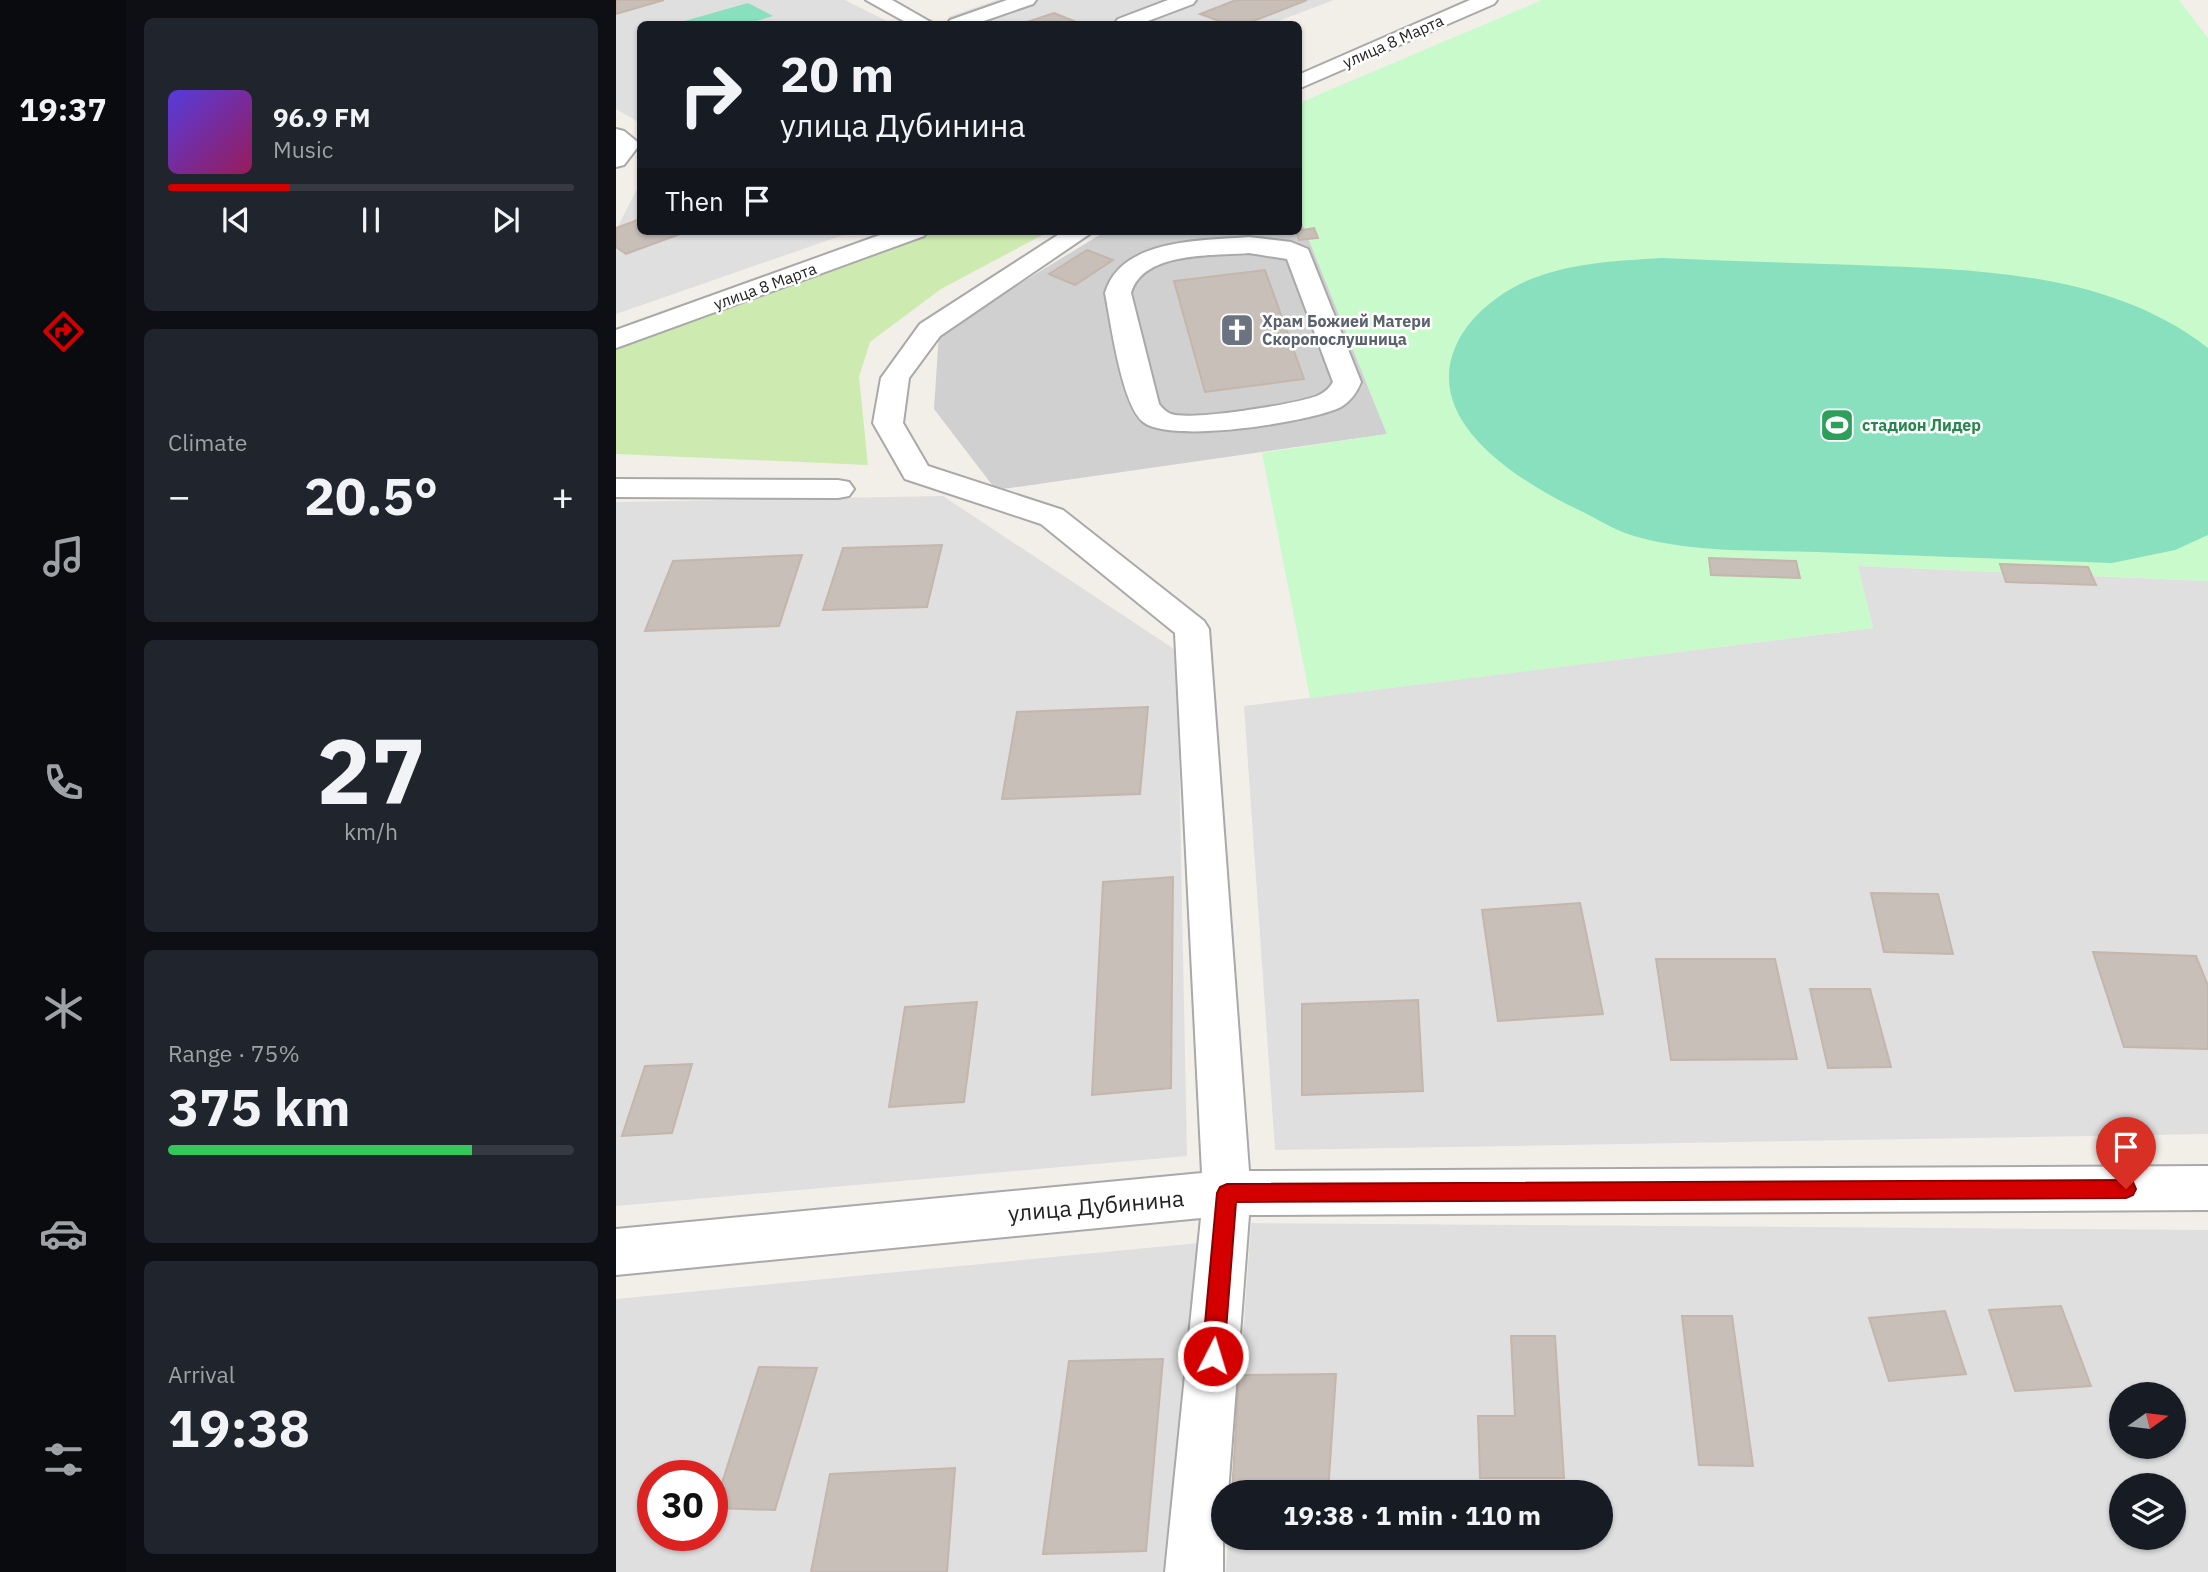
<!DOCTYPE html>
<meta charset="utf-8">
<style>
:root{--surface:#171b24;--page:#20242c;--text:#f1f3f6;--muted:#9ea1a6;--line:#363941;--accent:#d40000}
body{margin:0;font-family:"IBM Plex Sans",sans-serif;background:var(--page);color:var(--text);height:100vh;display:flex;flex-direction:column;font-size:26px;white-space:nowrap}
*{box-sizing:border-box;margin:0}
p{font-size:23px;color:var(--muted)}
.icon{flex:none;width:38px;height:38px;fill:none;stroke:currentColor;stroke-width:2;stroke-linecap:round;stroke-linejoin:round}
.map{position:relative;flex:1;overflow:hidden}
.sheet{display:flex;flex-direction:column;gap:18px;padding:18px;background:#0d0f14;width:490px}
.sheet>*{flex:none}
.banner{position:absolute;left:21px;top:21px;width:665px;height:214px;border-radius:10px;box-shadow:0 2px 5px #0004;background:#171b24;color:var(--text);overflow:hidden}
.needle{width:46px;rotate:76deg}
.buttons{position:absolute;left:1493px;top:1382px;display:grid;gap:14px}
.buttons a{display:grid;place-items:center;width:77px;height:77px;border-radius:50%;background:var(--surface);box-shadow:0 2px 5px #0004;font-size:35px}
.speed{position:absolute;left:21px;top:1460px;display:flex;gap:14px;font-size:35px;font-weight:700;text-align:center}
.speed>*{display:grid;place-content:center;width:91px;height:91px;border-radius:50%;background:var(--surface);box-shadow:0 2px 5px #0004;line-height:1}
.speed .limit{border:10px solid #d22;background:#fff;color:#111}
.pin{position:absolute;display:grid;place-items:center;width:60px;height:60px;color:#fff;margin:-72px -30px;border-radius:50% 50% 50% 0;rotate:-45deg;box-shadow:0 0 7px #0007}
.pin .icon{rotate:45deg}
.me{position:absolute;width:77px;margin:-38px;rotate:5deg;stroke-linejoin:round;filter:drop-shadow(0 0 5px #0008)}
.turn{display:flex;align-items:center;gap:24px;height:147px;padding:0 28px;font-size:32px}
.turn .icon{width:91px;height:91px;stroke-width:2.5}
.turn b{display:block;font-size:49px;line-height:60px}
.then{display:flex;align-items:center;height:66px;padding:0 28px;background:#0003;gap:14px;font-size:26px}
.big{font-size:52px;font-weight:800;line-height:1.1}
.sheet .widget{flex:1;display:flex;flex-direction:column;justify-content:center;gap:10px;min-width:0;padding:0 24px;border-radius:10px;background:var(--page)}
.sheet .dial{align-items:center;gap:0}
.dial b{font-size:91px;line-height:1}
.song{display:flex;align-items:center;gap:21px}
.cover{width:84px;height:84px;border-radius:10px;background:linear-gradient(135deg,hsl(250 70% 55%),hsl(330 70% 35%))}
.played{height:7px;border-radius:4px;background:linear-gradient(90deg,var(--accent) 30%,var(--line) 30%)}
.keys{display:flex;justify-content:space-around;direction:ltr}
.heat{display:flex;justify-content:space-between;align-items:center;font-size:38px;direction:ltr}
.charge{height:10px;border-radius:5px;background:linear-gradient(90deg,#34c759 75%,var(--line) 0)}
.trip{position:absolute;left:595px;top:1480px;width:402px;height:70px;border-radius:35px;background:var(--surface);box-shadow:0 2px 5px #0004;font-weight:800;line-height:70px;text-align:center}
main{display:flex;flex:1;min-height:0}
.tab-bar{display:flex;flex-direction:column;width:126px;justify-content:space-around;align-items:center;background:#090b0e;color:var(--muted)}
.tab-bar .icon{width:49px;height:49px}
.tab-bar .selected{color:var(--accent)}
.tab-bar b{font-size:32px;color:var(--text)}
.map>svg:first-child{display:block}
.residential{fill:#e0dfdf;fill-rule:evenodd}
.religious{fill:#d0d0d0}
.grass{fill:#cdebb0}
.park{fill:#c8facc}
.pitch{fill:#88e0be}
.building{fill:#c7bfb8;stroke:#c4b6ab;stroke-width:2}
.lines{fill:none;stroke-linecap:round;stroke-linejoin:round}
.minor-casing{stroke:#a9a9a9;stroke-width:4}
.minor{fill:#fff;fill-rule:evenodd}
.route{fill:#d40000;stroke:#8a0000;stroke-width:2}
.labels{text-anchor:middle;stroke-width:5;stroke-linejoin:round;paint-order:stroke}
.far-street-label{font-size:16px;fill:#222;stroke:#fff}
.far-worship-label{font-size:16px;font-weight:bold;fill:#5b616d;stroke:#fff;text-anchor:start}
.far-leisure-label{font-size:16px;font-weight:bold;fill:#27864d;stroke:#fff;text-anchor:start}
.near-street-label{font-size:23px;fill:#222;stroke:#fff}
</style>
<main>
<nav class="tab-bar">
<b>19:37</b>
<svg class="icon selected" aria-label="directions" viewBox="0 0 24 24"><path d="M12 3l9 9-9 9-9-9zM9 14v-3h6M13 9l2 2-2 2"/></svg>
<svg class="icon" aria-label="music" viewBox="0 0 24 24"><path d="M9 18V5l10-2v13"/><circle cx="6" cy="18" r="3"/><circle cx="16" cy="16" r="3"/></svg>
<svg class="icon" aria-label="phone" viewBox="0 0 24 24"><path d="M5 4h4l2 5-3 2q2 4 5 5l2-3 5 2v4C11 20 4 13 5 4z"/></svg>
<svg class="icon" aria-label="climate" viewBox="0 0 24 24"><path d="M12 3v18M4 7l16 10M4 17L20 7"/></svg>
<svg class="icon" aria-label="car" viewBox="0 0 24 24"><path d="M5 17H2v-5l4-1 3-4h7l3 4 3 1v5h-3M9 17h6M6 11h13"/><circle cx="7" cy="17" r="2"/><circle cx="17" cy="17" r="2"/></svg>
<svg class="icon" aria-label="filters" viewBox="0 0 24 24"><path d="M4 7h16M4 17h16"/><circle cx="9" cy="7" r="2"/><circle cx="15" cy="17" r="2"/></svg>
</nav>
<section class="sheet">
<div class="widget">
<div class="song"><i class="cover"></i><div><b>96.9 FM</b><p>Music</p></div></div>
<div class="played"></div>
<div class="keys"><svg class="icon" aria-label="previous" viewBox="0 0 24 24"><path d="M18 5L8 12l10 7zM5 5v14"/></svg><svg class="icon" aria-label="pause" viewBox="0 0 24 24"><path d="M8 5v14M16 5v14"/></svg><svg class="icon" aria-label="next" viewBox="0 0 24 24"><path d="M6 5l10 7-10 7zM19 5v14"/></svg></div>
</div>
<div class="widget"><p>Climate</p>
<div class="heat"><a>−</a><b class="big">20.5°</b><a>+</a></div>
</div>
<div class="widget dial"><b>27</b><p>km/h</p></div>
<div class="widget"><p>Range · 75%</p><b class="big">375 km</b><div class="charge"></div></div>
<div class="widget"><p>Arrival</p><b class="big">19:38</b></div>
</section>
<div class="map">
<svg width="1592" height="1572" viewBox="0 0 1592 1572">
<rect width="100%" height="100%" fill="#f2efe9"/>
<g class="residential">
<path d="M0,0H229L277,24H24V123L0,109Z"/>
<path d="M381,0H718L654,24H347L332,17Z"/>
<path d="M24,183V231H239L0,314V230Z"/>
<path d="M327,496L561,651L571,1156L0,1206V502Z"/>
<path d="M1241,566L1592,581V1134L659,1150L628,706L1257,628Z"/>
<path d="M635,1223L1592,1230V1572H610L612,1538H985V1493H616ZM1505,1395H1558V1447H1505ZM1505,1486H1558V1538H1505Z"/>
<path d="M583,1243L547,1572H0V1299ZM37,1475H96V1535H37Z"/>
</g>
<path class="religious" d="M683,215L771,434L380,490L318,409L323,333L490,231H682Z"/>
<path class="grass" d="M293,231H434L325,289L254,342L243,377L252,465L0,454V350Z"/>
<path class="park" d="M926,0H1563L1592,38V581L1242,566L1257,628L694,698L646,453L771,434L683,215V103Z"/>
<g class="pitch">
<path d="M132,3L157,16L130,24H58Z"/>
<path d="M1046,258C1111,261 1176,263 1242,265C1361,270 1493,271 1592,348V535L1559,550L1496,563C1398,559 1299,556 1201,552C1140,550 1069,553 1012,534C997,529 983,520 969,513C905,483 795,418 846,334C860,312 883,294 906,283C949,263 999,261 1046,258Z"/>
</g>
<g class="building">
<path d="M0,0H48L0,14Z"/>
<path d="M620,0H691L630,24H611L584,14Z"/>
<path d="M438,13L465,24H405Z"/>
<path d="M24,219V231H72L10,254L0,247V228Z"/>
<path d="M698,228L702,238L683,240L680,231Z"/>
<path d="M471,250L497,260L459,285L433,274Z"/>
<path d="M649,270L688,379L589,392L558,281Z"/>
<path d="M326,545L311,607L207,610L227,548Z"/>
<path d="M186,555L163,626L29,631L57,561Z"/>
<path d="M1093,558L1180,561L1184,578L1095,575Z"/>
<path d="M1384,564L1472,567L1480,585L1390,582Z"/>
<path d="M532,707L524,794L386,799L401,712Z"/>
<path d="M557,877L555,1088L476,1095L487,882Z"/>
<path d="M1255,893L1322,894L1337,954L1268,952Z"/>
<path d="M964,903L987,1014L882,1021L866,910Z"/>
<path d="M1477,952L1580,956L1592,986V1049L1508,1047Z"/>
<path d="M1040,959H1159L1181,1059L1055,1060Z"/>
<path d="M1194,989H1254L1275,1067L1212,1068Z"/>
<path d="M802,1000L807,1091L686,1095V1004Z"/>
<path d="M361,1002L348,1102L273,1107L289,1007Z"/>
<path d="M76,1064L56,1133L6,1136L29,1066Z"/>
<path d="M1445,1306L1475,1386L1399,1391L1373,1310Z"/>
<path d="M1329,1311L1350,1374L1273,1381L1253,1318Z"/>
<path d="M1066,1316H1116L1137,1466L1083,1465Z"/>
<path d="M895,1336H939L948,1478H864L862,1416H899Z"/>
<path d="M547,1359L530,1551L427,1554L453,1361Z"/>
<path d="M143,1367L201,1368L159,1510L98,1508Z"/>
<path d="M720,1374L712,1493H616L623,1375Z"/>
<path d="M339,1468L331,1572H195L214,1474Z"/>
</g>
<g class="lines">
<g class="minor-casing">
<g id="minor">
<path d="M250,0H276L318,24H293Z"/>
<path d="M391,0H420L417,4L359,24H331L334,20Z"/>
<path d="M552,0H580L577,4L524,24L499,23L502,19Z"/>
<path d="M854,0H881L878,4L682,89V75Z"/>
<path d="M0,129L8,131L24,144L8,165L0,167Z"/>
<path d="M275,231H312L308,236L0,348V330Z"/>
<path d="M448,231H478L324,336L293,378L287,423L312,466L447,510L588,621L593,629L633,1171L1592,1166V1210L633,1215L612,1493H607V1572H549L585,1218L0,1275V1229L586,1173L559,633L425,524L289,479L257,423L265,378L304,324Z"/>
<path d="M633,237L675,242L692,249L745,382C741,392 735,401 725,407C695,422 551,445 526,421C505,401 495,323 489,293C505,238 586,241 633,237ZM633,253L671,259L717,382C713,389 708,393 701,396C680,404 575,421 555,414C550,412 546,408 543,404L515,293C527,251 598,256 633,253Z"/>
<path d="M0,479L222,480L233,482L238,489L233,496L222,498L0,497Z"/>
</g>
</g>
<use href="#minor" class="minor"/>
</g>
<path class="route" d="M1510,1180L1517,1182L1520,1189L1517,1195L1510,1198L620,1202L608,1356L605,1363L597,1366L590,1363L586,1356L601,1193L604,1187L611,1184Z"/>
<defs>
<g id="church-square" transform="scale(1.75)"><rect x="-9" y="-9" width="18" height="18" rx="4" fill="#6b7280" stroke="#fff"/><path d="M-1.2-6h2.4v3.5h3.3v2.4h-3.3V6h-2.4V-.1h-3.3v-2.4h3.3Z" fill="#fff"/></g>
<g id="stadium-square" transform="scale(1.75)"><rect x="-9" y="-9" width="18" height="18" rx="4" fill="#2e9e5b" stroke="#fff"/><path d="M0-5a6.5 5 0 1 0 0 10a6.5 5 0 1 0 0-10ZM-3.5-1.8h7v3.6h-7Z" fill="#fff"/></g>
</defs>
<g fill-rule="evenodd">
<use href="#church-square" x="621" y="330"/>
<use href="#stadium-square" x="1221" y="425"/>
</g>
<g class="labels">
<g class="far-street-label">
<text transform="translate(777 41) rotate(-24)" y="6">улица 8 Марта</text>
<text transform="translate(149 286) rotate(-20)" y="6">улица 8 Марта</text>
</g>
<g class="far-worship-label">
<text x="646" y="327">Храм Божией Матери<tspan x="646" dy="18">Скоропослушница</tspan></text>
</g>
<g class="far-leisure-label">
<text x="1246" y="431">стадион Лидер</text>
</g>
<g class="near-street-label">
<text transform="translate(480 1206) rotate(-5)" y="8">улица Дубинина</text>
</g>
</g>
</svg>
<div class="buttons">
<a><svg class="needle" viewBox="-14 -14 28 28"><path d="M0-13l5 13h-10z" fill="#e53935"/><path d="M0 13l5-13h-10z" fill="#9ea1a6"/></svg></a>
<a><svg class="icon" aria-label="layers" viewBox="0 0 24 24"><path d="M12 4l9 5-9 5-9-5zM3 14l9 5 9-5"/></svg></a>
</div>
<div class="speed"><div class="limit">30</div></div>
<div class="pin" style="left:1510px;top:1189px;background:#d93025"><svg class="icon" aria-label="arrive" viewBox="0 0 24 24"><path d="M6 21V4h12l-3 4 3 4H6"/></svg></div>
<svg class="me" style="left:597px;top:1356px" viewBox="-20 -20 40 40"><circle r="17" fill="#d40000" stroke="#fff" stroke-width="3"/><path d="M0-11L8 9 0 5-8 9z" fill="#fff"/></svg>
<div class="trip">19:38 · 1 min · 110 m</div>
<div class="banner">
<div class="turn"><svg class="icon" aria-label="right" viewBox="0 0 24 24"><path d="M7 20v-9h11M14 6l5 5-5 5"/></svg><div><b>20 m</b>улица Дубинина</div></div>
<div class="then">Then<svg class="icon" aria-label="arrive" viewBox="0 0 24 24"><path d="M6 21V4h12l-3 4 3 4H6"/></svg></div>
</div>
</div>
</main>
